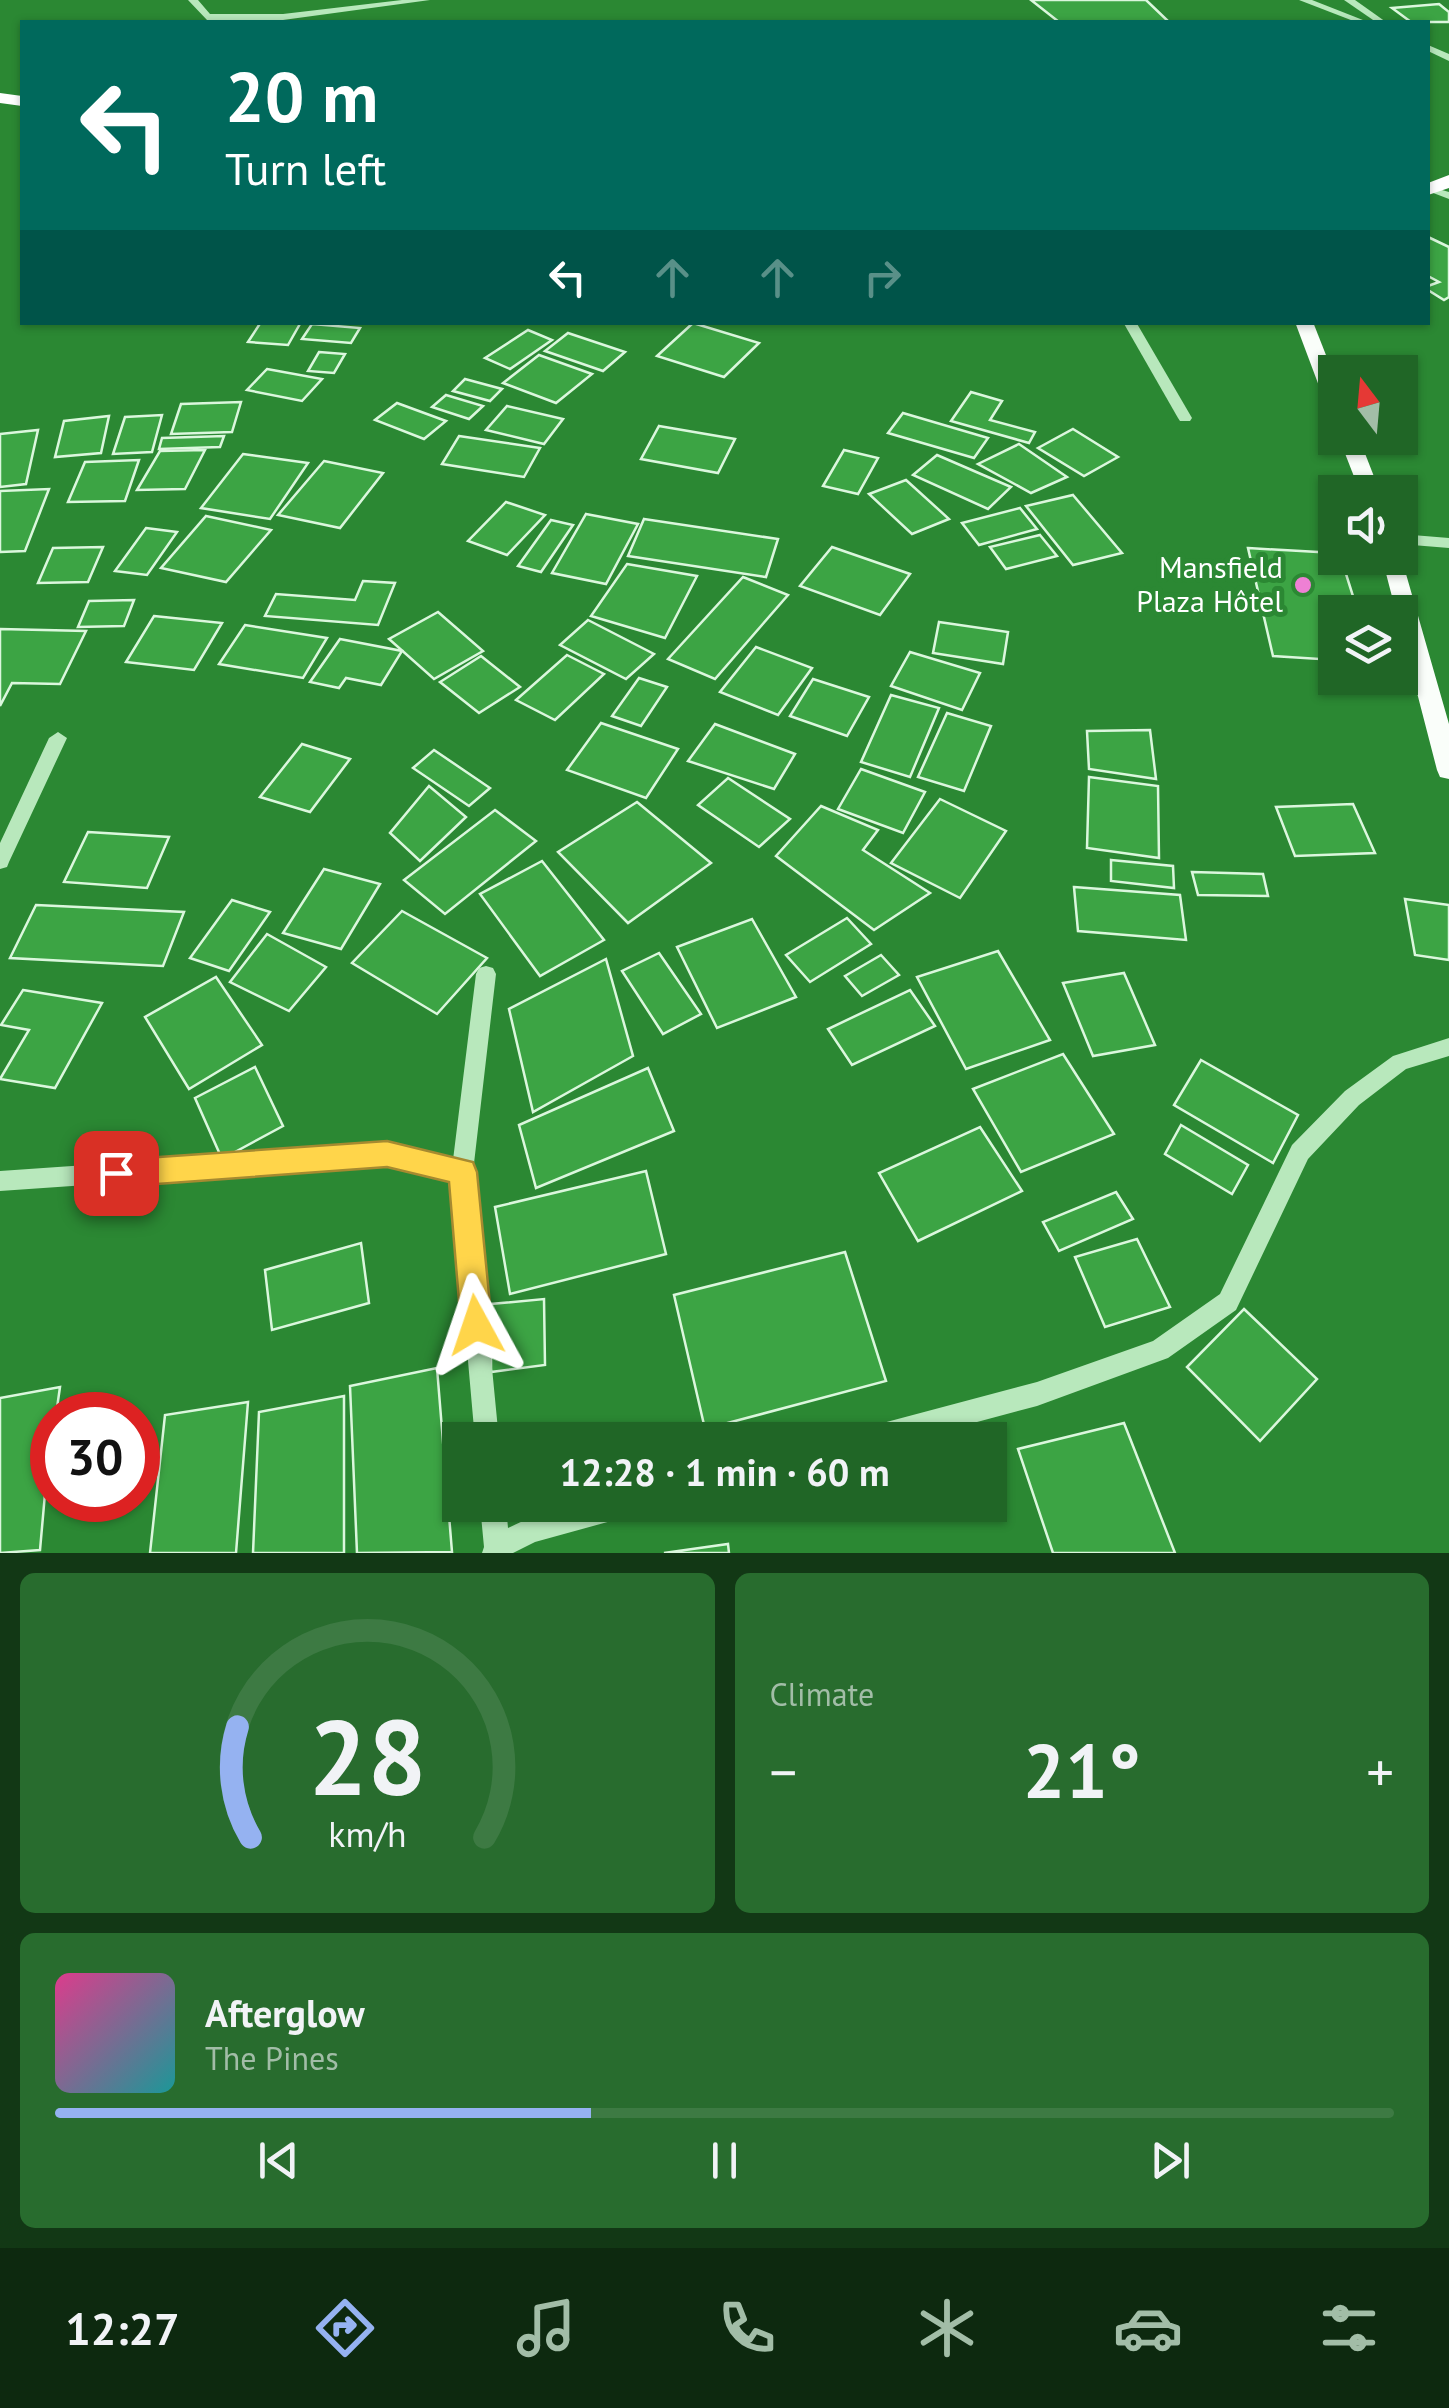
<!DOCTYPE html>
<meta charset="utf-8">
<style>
:root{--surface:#206626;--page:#286c2e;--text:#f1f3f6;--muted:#a2bda7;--line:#3d7a43;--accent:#95b2f1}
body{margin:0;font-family:"PT Sans",sans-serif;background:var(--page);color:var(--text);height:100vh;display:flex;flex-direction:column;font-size:38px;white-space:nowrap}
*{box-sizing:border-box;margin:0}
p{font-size:32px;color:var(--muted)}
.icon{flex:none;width:55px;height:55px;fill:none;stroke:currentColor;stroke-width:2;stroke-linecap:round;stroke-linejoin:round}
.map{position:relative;height:1553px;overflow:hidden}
.drawer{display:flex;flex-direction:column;gap:20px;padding:20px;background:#123815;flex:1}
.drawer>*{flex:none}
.banner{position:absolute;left:20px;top:20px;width:1410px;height:305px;border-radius:0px;box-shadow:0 2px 8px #0004;background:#00695c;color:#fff;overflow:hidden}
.needle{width:65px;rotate:344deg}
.buttons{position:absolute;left:1318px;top:355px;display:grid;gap:20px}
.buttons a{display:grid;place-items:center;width:100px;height:100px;border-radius:0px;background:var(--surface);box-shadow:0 2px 8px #0004;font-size:50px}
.speed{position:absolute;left:30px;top:1392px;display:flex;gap:20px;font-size:50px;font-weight:700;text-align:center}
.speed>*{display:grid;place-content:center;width:130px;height:130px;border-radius:50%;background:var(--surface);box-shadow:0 2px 8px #0004;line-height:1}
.speed .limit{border:15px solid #d22;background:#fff;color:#111}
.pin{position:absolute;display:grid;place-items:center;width:85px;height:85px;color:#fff;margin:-42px;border-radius:20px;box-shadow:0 5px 15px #0006}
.me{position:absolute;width:110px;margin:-55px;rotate:355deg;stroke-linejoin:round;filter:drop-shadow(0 0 8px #0008)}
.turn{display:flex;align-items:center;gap:35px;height:210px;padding:0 40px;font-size:45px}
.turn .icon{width:130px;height:130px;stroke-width:2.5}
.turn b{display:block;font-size:70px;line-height:85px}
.lanes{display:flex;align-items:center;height:95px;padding:0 40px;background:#0003;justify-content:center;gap:50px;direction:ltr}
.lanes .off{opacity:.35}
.big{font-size:75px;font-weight:800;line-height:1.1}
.drawer .card{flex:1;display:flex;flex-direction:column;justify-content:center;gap:15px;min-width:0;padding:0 35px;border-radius:15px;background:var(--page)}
.drawer .dial{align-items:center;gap:0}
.dial svg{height:260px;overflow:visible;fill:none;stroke:var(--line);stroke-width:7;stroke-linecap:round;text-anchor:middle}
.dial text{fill:var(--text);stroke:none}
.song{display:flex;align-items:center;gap:30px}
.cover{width:120px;height:120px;border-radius:15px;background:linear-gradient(135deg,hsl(330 70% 55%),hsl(180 70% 35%))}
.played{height:10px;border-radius:5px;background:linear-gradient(90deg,var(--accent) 40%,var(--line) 40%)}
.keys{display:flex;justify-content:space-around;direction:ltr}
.heat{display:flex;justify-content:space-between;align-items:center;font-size:55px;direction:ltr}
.drawer .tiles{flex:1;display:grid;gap:20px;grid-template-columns:1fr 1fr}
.card:last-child{grid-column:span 2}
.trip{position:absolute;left:442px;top:1422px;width:565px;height:100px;border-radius:0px;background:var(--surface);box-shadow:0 2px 8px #0004;font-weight:800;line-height:100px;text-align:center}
.menu{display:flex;height:160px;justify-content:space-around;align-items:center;background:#0d290f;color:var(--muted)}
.menu .icon{width:70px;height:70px}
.menu .active{color:var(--accent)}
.menu b{font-size:45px;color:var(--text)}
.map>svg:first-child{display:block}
.building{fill:#3ca444;stroke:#dbf7dd;stroke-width:2.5}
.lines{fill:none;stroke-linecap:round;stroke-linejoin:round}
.minor{fill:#b8e8bc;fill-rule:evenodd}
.major{fill:#fafefa;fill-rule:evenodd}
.highway{fill:#fff;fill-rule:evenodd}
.route{fill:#ffd54a;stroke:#a68a30;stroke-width:2.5}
.poi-dot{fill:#ee80d4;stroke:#2b8833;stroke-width:4}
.labels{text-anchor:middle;stroke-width:10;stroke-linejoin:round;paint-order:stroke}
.poi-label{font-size:30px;fill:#fff;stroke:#2b8833;text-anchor:end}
</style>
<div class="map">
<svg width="1449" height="1553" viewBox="0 0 1449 1553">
<rect width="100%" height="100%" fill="#2b8833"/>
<g class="building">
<path d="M1031,0H1146L1169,22H1059Z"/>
<path d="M1439,4L1449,12V22H1411L1392,8Z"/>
<path d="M1428,237L1449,247V297L1444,300L1428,290V286L1439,282L1428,276Z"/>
<path d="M261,322H301L288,345L248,342Z"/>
<path d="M693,323L759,343L724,377L657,356Z"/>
<path d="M312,324L360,328L351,343L302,339Z"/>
<path d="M528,330L552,340L510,369L485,358Z"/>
<path d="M568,333L625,352L603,371L545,351Z"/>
<path d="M319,352L345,354L334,373L308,371Z"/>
<path d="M539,355L592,374L556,403L503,383Z"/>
<path d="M267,369L322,379L302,401L247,390Z"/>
<path d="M465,379L502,389L490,401L453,391Z"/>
<path d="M971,392L1002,401L990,420L1035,432L1029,443L951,421Z"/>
<path d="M446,395L483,406L469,419L432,407Z"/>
<path d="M241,402L232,432L171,434L181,404Z"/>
<path d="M397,403L446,421L424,439L375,420Z"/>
<path d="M507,406L563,419L544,444L486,430Z"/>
<path d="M903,413L988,438L974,458L888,433Z"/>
<path d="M162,415L152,452L113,454L125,417Z"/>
<path d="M109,416L101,453L55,457L64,421Z"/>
<path d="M659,426L735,439L718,473L641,459Z"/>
<path d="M1073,429L1118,457L1084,476L1038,448Z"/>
<path d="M38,430L26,484L0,487V434Z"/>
<path d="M224,436L220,447L159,449L162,438Z"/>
<path d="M459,436L540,448L524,477L442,464Z"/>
<path d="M1019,444L1067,477L1031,493L978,464Z"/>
<path d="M205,450L185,489L137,490L160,451Z"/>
<path d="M844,450L878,458L858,494L823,486Z"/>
<path d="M243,454L308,463L270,519L201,508Z"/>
<path d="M937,455L1011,487L988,509L913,475Z"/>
<path d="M139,460L125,501L68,502L85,462Z"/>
<path d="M324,461L383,473L340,528L278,515Z"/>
<path d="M906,480L949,519L912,534L869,494Z"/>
<path d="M49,489L25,551L0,552V491Z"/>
<path d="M1073,495L1122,553L1073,565L1026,506Z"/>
<path d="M506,502L545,515L507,555L468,541Z"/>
<path d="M1020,508L1037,529L979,545L962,523Z"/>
<path d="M586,514L638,524L606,584L552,573Z"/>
<path d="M206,516L271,530L226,582L161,568Z"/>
<path d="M644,519L778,539L766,577L628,556Z"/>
<path d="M551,520L573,525L541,572L518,566Z"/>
<path d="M146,528L177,532L147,575L115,571Z"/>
<path d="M1040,535L1057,556L1006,569L990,547Z"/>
<path d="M103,547L88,582L38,583L53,548Z"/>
<path d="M832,547L910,574L880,615L800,586Z"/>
<path d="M1248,548L1335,553V558H1341L1358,612H1335V660L1273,656Z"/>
<path d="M627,564L697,576L665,638L591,616Z"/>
<path d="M743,577L788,595L715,679L668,659Z"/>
<path d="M363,581L395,583L378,625L265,616L276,594L355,600Z"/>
<path d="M134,600L124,626L78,627L89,601Z"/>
<path d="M438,612L483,651L434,679L389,639Z"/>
<path d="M154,616L222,623L194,670L126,662Z"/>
<path d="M588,620L654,654L626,679L560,645Z"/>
<path d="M939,622L1008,632L1003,664L933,653Z"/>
<path d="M245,625L327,638L303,678L219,664Z"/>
<path d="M0,629L86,631L60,684L12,683L0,706Z"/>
<path d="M340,639L402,651L381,685L346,678L339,688L310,682Z"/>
<path d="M756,647L812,668L778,715L720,692Z"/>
<path d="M910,652L980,673L962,710L891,686Z"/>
<path d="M567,655L604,674L555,720L516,700Z"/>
<path d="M481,656L520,687L479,713L440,682Z"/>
<path d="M639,678L667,687L641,726L612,716Z"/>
<path d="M813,679L869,697L847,736L790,716Z"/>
<path d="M891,695L939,708L910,777L861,762Z"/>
<path d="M947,713L991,726L964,791L918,777Z"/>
<path d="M601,723L678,749L646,798L567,770Z"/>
<path d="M715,724L795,754L774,789L688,761Z"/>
<path d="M1150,730L1156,779L1089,769L1087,731Z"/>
<path d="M302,744L350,759L310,812L260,797Z"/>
<path d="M434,750L490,788L469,806L413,768Z"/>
<path d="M861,769L925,792L903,833L838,809Z"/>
<path d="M1089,777L1158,786L1159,858L1087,848Z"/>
<path d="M728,778L790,819L759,847L698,805Z"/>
<path d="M429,786L466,817L420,861L390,833Z"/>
<path d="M940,799L1006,831L960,898L891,863Z"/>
<path d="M637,802L711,863L628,923L558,852Z"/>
<path d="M1353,804L1375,853L1295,856L1276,807Z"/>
<path d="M821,806L878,830L863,850L930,893L874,930L776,856Z"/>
<path d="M495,810L536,841L445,914L404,880Z"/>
<path d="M88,832L169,837L147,888L64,882Z"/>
<path d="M1111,860L1173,866L1174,888L1111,881Z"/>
<path d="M542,861L604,940L540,976L480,894Z"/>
<path d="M324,869L380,884L341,949L283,933Z"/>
<path d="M1192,872L1263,874L1268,896L1198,895Z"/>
<path d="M1074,887L1180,895L1186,940L1078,931Z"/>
<path d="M1405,899L1449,905V960L1415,955Z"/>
<path d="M232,900L270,912L229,971L190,958Z"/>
<path d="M36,905L184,912L163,966L10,958Z"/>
<path d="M402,911L487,958L437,1014L352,963Z"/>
<path d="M847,918L871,944L810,982L786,955Z"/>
<path d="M752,919L796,997L717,1028L677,947Z"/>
<path d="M267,934L326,967L289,1011L230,982Z"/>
<path d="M998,951L1050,1040L966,1069L917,977Z"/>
<path d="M659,953L701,1014L663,1034L622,971Z"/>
<path d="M881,955L899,975L862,996L845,976Z"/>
<path d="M606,959L633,1056L533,1112L509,1009Z"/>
<path d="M1124,973L1155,1045L1093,1056L1063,983Z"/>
<path d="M216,977L262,1045L189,1089L145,1017Z"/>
<path d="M23,990L102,1003L55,1088L0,1079L29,1030L1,1025Z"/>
<path d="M910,990L935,1026L852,1065L828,1029Z"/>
<path d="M1063,1054L1114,1134L1021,1172L973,1089Z"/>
<path d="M1201,1060L1298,1115L1273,1163L1174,1105Z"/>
<path d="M255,1067L283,1126L222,1159L195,1098Z"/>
<path d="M648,1068L674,1131L536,1188L519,1125Z"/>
<path d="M1181,1125L1248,1165L1232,1194L1165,1154Z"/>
<path d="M980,1127L1022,1191L918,1241L879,1173Z"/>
<path d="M646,1171L666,1254L510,1294L495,1207Z"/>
<path d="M1116,1192L1133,1219L1059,1251L1043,1222Z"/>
<path d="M1137,1239L1170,1307L1105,1327L1075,1257Z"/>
<path d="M361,1243L369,1303L272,1330L265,1270Z"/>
<path d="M845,1252L886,1381L705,1429L674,1295Z"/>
<path d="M544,1299L545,1365L491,1372V1304Z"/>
<path d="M1244,1309L1317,1379L1260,1441L1187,1367Z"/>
<path d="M437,1368L452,1552L357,1553L350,1386Z"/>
<path d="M60,1387L56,1415H52L40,1550L0,1553V1398Z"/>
<path d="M344,1396V1553H253L259,1412Z"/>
<path d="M248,1402L236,1553H150L165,1415Z"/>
<path d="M1124,1423L1175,1553H1053L1018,1449Z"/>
<path d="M728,1544L729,1553H664Z"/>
</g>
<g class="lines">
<g class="minor">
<path d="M188,0H198L210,14H283L402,0H430L283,20H207Z"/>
<path d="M1299,0H1312L1368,22H1356Z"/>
<path d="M1344,0H1355L1386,22H1376Z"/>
<path d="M1428,45L1449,54V61L1428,51Z"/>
<path d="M1428,186L1449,192V199L1428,191Z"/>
<path d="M1123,322H1136L1192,418L1190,421H1180L1178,418Z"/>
<path d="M1400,534L1449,538V548L1400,544Z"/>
<path d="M58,732L67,738L9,862L7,867L0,869V843L49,738Z"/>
<path d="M486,966L493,968L496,974L473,1172L499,1440H475L452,1180L387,1164L0,1191V1171L387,1144L453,1160L476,974L479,968Z"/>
<path d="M1449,1038V1056L1406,1069L1359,1105L1308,1159L1236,1310L1168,1358L1037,1406L910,1440H852L855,1431L864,1428L1037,1382L1153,1341L1220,1294L1292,1145L1345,1091L1393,1056Z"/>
<path d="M480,1505H506L508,1528C555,1505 584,1505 635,1505L631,1514L622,1518L535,1542L513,1553H482L484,1547Z"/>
</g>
<g class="major">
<path d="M1295,322H1313L1335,378V408L1325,402Z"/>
<path d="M1339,438H1359L1380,492H1360Z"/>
<path d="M1400,553L1449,724V779L1440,777L1437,770L1400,627V612H1396L1382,558H1400Z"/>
</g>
<g class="highway">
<path d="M0,93L22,96V106L0,103Z"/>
<path d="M1449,175V188L1428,195V183Z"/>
</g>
</g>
<path class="route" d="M387,1141L473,1162L477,1172L492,1325L487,1336L476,1340L466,1336L461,1325L449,1182L387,1167L116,1187L106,1183L102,1173L106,1164L116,1160Z"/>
<circle class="poi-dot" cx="1303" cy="585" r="10"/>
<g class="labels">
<g class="poi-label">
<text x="1283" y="578">Mansfield<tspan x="1283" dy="34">Plaza Hôtel</tspan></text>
</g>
</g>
</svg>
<div class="buttons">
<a><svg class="needle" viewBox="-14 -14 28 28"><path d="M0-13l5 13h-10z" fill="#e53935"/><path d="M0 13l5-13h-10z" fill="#a2bda7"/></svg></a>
<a><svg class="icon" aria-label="sound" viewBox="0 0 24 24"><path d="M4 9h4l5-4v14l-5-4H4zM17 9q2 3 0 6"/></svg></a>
<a><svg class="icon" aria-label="layers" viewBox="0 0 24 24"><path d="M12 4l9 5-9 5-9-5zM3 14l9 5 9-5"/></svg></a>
</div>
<div class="speed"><div class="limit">30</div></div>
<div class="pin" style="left:116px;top:1173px;background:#d93025"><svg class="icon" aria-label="arrive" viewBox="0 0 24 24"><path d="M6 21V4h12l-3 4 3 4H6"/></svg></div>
<svg class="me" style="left:476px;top:1325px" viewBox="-20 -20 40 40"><path d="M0-17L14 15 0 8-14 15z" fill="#ffd54a" stroke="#fff" stroke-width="4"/></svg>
<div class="trip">12:28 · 1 min · 60 m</div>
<div class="banner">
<div class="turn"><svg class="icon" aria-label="left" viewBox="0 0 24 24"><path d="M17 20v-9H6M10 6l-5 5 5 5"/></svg><div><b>20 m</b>Turn left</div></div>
<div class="lanes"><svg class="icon" aria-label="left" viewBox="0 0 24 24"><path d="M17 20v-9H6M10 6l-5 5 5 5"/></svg><svg class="icon off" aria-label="ahead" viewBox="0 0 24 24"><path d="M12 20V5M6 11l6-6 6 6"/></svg><svg class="icon off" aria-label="ahead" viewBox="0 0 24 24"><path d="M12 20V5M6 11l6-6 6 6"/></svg><svg class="icon off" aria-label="right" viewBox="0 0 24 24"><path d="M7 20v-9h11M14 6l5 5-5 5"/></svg></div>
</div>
</div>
<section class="drawer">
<div class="tiles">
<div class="card dial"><svg viewBox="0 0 100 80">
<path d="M14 69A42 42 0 1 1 86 69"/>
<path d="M14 69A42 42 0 0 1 10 35" stroke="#95b2f1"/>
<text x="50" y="56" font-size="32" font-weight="700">28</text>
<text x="50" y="72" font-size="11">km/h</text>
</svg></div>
<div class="card"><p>Climate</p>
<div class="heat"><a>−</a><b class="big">21°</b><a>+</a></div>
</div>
<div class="card">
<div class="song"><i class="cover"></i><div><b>Afterglow</b><p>The Pines</p></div></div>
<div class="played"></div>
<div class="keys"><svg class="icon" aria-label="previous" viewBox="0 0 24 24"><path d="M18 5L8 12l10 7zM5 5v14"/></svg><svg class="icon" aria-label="pause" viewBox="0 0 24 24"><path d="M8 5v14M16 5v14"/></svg><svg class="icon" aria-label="next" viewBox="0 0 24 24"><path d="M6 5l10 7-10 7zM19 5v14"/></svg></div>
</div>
</div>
</section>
<nav class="menu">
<b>12:27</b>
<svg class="icon active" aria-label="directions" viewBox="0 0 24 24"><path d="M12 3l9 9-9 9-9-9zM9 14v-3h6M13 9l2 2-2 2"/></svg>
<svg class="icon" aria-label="music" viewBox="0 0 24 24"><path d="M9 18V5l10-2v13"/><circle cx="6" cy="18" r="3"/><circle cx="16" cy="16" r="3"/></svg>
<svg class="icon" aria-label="phone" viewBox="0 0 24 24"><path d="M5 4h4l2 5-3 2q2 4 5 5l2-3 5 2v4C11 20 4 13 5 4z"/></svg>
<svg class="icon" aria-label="climate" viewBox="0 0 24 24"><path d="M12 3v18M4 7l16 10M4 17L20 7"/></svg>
<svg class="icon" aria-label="car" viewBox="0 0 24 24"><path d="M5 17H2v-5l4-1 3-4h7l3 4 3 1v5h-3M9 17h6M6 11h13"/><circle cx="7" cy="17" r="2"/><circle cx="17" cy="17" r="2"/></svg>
<svg class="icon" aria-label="filters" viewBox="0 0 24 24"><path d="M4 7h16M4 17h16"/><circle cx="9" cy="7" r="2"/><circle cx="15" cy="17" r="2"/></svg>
</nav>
